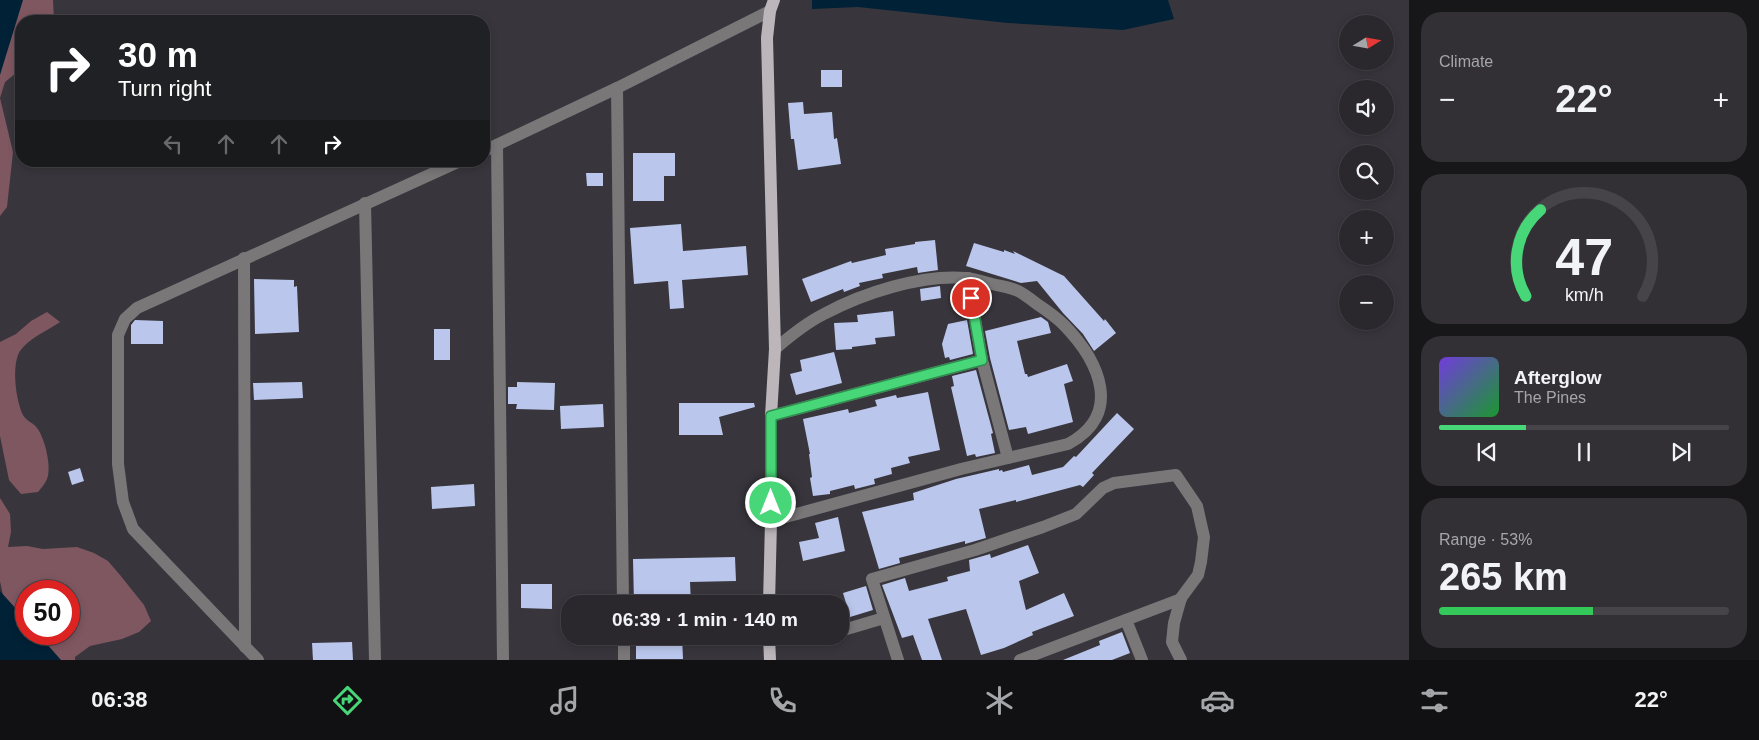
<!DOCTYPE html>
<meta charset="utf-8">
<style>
:root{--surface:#2a282d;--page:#323035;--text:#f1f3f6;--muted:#a5a6aa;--line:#464449;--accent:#48d778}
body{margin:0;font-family:Arial,sans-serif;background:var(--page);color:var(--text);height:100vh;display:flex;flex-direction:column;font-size:19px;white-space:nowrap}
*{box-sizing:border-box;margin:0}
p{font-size:16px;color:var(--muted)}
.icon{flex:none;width:28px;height:28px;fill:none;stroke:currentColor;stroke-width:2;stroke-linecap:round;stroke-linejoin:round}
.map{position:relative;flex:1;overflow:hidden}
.sheet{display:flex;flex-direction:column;gap:12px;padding:12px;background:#171619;width:350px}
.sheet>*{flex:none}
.hud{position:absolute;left:15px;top:15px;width:475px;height:152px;border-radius:20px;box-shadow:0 2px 8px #0003,0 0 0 1px var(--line);background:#202124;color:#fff;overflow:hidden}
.needle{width:32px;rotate:79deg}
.controls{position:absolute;left:1339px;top:15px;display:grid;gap:10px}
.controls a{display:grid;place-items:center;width:55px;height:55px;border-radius:50%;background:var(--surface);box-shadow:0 2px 8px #0003,0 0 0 1px var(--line);font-size:25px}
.speed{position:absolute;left:15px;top:580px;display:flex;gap:10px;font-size:25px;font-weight:700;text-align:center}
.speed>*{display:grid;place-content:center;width:65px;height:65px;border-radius:50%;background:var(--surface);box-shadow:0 2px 8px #0003,0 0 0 1px var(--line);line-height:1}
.speed .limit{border:8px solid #d22;background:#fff;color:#111}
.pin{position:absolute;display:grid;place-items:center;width:42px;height:42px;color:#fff;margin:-21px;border:2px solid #fff;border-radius:50%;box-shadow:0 1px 5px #0007}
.me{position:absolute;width:55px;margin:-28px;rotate:0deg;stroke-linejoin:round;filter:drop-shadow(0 0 4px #0008)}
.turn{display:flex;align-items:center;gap:18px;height:105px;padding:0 20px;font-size:22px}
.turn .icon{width:65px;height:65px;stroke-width:2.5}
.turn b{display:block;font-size:35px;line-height:42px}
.lanes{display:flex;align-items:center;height:48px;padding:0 20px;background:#0003;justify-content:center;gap:25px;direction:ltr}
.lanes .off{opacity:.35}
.big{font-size:38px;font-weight:700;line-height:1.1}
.sheet .card{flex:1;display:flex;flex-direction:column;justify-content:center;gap:8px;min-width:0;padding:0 18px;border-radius:20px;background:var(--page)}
.sheet .dial{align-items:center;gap:0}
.dial svg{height:130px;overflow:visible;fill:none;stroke:var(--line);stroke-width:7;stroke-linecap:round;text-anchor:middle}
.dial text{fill:var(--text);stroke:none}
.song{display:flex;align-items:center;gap:15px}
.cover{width:60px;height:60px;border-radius:8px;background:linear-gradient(135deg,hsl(260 70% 55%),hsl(130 70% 35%))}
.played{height:5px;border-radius:2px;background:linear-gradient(90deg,var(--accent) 30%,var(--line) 30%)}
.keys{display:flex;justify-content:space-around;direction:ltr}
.heat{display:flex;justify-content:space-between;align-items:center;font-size:28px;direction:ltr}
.charge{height:8px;border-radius:4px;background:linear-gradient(90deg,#34c759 53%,var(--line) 0)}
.trip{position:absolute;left:561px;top:595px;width:288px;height:50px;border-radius:20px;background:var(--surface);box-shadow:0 2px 8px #0003,0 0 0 1px var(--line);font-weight:700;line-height:50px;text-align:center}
.tab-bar{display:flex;height:80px;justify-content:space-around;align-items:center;background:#111012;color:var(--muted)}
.tab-bar .icon{width:35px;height:35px}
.tab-bar .on{color:var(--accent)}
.tab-bar b{font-size:22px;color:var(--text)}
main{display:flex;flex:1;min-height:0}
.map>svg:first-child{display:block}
.forest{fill:#7f5761;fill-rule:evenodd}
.water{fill:#012136}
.building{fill:#bac6ec}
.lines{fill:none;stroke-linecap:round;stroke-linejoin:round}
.minor{stroke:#7a7779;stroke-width:12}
.major{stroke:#bcb6bb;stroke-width:12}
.route-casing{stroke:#2f8c4e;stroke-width:12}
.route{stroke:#48d778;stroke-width:9}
</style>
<main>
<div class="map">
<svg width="1409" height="660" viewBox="0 0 1409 660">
<rect width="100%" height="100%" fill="#38363c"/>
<g class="forest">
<path d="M0,0H53L54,21H21V69L5,82L0,98L13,152L7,207L0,216Z"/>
<path d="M47,312L60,322C47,331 29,338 20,351C11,365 16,401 23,415C26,421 34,423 37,428C45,438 52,468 47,479C45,484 41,488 38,492L21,494L9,480L0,436V342L16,334L31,321Z"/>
<path d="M0,498L10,514L11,532L8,547L27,546L43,549L77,547L94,553L108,561L120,575L144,605L151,621L139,632L122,639L90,646L75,657V660H0L6,609L0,581ZM26,591H69V634H26Z"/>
</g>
<g class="water">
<path d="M0,0H23L0,75Z"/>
<path d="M812,0H1168L1174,19L1123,30L1008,23L858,7L812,9Z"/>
<path d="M0,591L26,620V634H38L61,660H0Z"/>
</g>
<g class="building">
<rect x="821" y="70" width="21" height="17"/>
<path d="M803,102L804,114L832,112L834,139L837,138L841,164L798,170L794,139H791L788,103Z"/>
<path d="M633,153H675V176H664V201H633Z"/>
<path d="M586,173H603V186H587Z"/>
<path d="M681,224L683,251L746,246L748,275L682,280L684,308L670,309L668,281L634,284L630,228Z"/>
<path d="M935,240L938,270L918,273L917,267L882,274L883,278L859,283L860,286L844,292L843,289L811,302L802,279L851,261L852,263L886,255L885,249L915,244V242Z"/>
<path d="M974,243L1004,252V250L1015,254L1013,251L1064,276L1104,321L1105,319L1116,333L1094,351L1083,334L1063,313L1037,281L1021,283L966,266Z"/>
<path d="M254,279L294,280V287L297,286L299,332L255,334Z"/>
<path d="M940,286L941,298L921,301L920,289Z"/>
<path d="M893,311L895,336L875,338L876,344L852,347V349L836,350L834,323L858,322L857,315Z"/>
<path d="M1041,317L1048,322L1051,333L1017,341L1025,374H1027L1028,377L1067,364L1073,381L1064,384L1073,422L1028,434L1026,427L1009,430L990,358L985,331Z"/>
<path d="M135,320L163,321V344H131V325Z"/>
<path d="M967,320L973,354L950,360L949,357L945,358L942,344L948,324Z"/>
<rect x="434" y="329" width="16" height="31"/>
<path d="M834,352L842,383L796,395L790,374L802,371L800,360Z"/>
<path d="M976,370L993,433L991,434L995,453L976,457L975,454L967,456L951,387L954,386L952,376Z"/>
<path d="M302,382L303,398L254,400L253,383Z"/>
<path d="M517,382L555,383L554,410L516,409L517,404H508V387H517Z"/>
<path d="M928,392L940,450L908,457L910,463L891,468L892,474L874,479L875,484L855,489L854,485L830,491V494L813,496L810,478L812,477L809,454H810L803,419L848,409L849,413L877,406L875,400L896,395L897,398Z"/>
<path d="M679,403H754L755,407L719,417L723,435H679Z"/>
<path d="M603,404L604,427L561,429L560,406Z"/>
<path d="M1117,413L1134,429L1092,473L1094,475L1083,487L1080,485L1016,502V500L979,509L986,538L965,544V541L899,558L900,563L879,569L862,512L914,500L913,493L956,479L999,469V471L1002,470L1003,472L1029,465L1032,475L1063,467L1074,456L1076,457Z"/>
<path d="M80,468L84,481L72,485L68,472Z"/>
<path d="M474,484L475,506L432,509L431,487Z"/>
<path d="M838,517L845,551L803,561L799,542L819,538L815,523Z"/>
<path d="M1028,545L1039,573L1019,581L1026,610L1064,593L1074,616L1032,632L1033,635L1004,648L981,655L966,609L928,619L942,660H922L913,635L902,638L882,585L905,578L909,591L948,581L947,577L970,571L969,560L990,554L991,558Z"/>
<path d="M735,557L736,581L690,582L691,604H634L633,559Z"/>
<path d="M521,584H552V609L521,608Z"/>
<path d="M866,586L873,610L850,617L843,593Z"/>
<path d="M1122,632L1130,653L1112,660H1063L1100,645L1099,641Z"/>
<path d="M636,636H682L683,659H636Z"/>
<path d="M352,642L353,660H313L312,643Z"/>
</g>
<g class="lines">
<g class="minor">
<path d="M617,88L623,604"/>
<path d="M497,145L503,660"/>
<path d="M484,151L617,88L770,11"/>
<path d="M365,203L375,660"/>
<path d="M244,258L245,647"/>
<path d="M968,278L982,360L1008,458"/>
<path d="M771,416L982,360"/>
<path d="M771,521L961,469L1068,444C1124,414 1099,361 1064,325C1056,317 1046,310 1037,304C1031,300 1025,294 1018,291C1010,287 1000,286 992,284C984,282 975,279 966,278C922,274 863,293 824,314C806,323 790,336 775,349"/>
<path d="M1126,620L1142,660"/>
<path d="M840,631L884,618"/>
<path d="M624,636V660"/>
<path d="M769,640L805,636"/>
<path d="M258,660L133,529L123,502L118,464V335L125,319L137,308L460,161"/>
<path d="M898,660L872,579L975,550L1043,527L1076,514L1103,488L1114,483L1176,475L1197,506L1204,537L1201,562L1198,575L1181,598L1174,623L1172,642L1181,660"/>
<path d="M1020,660L1181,599"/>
</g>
<g class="major">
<path d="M769,604L771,521V416L775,349L767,38L770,11L774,0"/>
<path d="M769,636L770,660"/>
</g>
</g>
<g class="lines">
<g class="route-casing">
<path id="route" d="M771,503V416L982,360L971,298"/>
</g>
<use href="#route" class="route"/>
</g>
</svg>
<div class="controls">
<a><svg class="needle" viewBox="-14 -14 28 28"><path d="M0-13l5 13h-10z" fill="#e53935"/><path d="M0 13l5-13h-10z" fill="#a5a6aa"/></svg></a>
<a><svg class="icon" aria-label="sound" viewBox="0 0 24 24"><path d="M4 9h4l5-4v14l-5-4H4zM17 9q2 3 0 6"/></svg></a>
<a><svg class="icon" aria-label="search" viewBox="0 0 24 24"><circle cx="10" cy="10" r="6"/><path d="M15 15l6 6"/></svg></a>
<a>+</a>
<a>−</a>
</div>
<div class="speed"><div class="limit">50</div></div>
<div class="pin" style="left:971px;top:298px;background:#d93025"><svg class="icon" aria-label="arrive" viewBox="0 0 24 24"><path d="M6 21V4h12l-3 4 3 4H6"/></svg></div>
<svg class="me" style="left:771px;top:503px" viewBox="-20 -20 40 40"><circle r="17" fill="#48d778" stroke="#fff" stroke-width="3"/><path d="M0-11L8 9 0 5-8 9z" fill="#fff"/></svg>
<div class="trip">06:39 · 1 min · 140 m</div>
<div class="hud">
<div class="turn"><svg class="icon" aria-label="right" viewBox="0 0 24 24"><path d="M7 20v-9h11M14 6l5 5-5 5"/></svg><div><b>30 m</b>Turn right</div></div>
<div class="lanes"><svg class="icon off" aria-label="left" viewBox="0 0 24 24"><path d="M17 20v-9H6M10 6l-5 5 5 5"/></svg><svg class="icon off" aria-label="ahead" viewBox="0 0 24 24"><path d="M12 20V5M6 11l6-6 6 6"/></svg><svg class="icon off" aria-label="ahead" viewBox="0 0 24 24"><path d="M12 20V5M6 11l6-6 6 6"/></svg><svg class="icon" aria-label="right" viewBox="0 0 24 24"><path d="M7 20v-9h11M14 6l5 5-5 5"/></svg></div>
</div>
</div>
<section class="sheet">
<div class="card"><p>Climate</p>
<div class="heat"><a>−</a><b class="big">22°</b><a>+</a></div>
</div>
<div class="card dial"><svg viewBox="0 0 100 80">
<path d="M14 69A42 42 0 1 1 86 69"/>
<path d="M14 69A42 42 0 0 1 23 16" stroke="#48d778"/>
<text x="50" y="56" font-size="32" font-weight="700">47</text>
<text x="50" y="72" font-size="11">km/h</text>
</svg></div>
<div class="card">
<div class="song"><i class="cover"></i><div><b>Afterglow</b><p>The Pines</p></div></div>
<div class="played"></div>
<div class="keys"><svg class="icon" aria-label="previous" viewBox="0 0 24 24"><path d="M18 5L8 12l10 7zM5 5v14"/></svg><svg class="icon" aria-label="pause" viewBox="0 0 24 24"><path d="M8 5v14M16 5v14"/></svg><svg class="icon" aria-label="next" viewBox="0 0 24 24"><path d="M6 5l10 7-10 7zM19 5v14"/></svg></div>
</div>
<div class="card"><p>Range · 53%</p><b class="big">265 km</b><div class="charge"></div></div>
</section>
</main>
<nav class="tab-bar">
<b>06:38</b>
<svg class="icon on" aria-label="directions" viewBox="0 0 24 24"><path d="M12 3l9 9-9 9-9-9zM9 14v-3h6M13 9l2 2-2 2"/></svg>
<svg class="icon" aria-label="music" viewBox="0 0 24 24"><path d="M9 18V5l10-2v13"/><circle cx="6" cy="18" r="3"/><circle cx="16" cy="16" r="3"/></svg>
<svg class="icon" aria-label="phone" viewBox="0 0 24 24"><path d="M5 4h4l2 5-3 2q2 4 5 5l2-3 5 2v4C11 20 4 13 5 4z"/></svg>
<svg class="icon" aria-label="climate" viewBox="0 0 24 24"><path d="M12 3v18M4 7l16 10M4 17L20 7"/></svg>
<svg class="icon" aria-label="car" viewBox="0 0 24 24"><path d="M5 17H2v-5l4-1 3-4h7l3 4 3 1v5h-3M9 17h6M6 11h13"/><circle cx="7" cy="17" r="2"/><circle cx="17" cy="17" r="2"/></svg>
<svg class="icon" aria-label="filters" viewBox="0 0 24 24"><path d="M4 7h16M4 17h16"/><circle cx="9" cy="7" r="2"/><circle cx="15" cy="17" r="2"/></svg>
<b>22°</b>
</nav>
